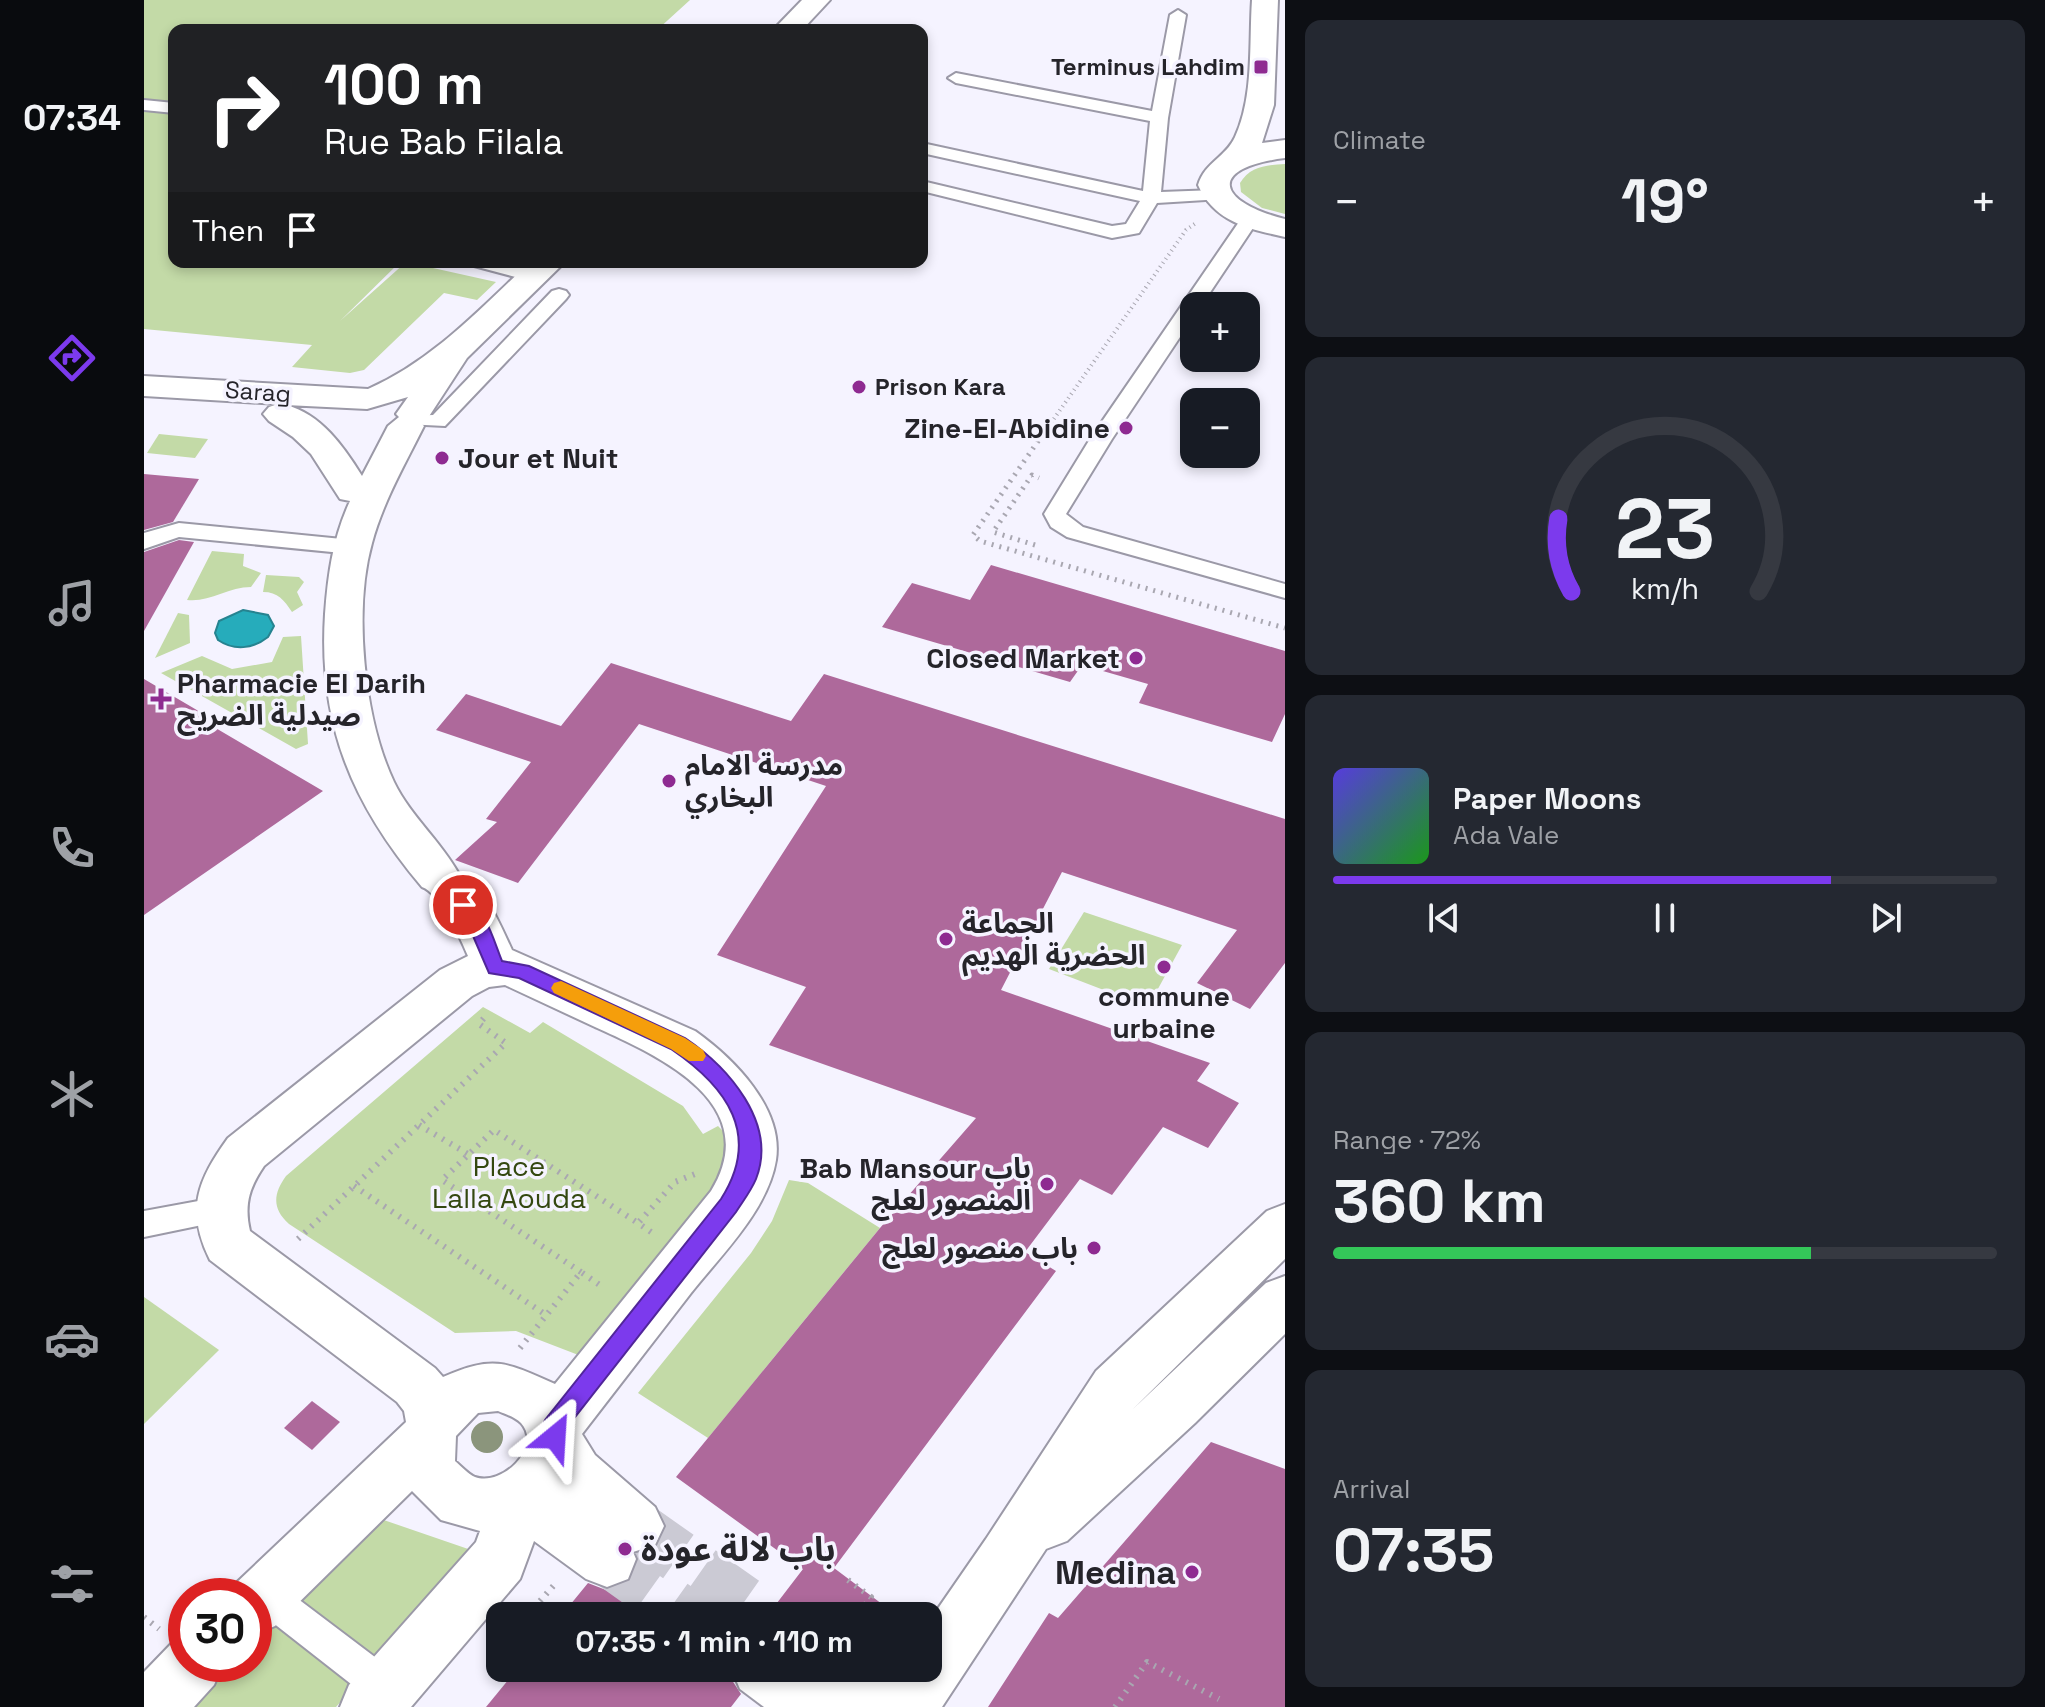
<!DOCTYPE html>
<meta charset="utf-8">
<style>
:root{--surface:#171b24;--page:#242831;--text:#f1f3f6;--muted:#9ea1a6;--line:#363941;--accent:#7c3aed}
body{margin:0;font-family:"Space Grotesk","Noto Sans Arabic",sans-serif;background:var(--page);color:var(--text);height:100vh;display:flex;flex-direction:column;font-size:30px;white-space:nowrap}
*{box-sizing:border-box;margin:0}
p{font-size:26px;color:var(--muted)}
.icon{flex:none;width:44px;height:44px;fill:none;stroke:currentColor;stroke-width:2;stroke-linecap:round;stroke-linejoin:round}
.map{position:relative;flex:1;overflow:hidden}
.sheet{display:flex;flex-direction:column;gap:20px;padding:20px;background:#0d0f14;width:760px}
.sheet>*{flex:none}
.banner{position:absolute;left:24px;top:24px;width:760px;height:244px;border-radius:16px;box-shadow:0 4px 12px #0003;background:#202124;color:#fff;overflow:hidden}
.fabs{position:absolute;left:1036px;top:292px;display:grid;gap:16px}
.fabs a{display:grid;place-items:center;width:80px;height:80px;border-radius:16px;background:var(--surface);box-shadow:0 4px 12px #0003;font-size:40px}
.speed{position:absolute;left:24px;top:1578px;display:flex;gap:16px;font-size:40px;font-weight:700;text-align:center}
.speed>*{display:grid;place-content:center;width:104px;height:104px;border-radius:50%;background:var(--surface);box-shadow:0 4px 12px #0003;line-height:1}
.speed .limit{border:12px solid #d22;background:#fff;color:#111}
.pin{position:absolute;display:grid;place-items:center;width:68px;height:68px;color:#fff;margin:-34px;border:4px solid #fff;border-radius:50%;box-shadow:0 2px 8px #0007}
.me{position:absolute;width:88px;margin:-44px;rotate:27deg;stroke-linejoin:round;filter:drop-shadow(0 0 6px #0008)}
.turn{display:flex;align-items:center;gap:28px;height:168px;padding:0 24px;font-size:36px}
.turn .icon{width:104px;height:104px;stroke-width:2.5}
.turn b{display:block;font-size:56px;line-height:68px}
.then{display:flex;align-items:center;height:76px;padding:0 24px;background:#0003;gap:16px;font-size:30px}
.big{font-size:60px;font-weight:700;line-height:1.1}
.sheet .card{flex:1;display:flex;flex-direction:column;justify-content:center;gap:12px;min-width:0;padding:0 28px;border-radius:16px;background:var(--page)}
.sheet .dial{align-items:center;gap:0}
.dial svg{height:208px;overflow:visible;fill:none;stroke:var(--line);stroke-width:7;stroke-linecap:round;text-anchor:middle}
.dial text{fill:var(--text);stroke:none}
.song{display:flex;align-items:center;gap:24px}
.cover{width:96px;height:96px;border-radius:12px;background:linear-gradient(135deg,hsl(250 70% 55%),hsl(120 70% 35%))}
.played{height:8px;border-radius:4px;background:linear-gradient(90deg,var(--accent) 75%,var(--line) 75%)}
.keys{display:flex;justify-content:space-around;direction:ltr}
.heat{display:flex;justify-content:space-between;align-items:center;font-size:44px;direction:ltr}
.charge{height:12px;border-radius:6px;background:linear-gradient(90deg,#34c759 72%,var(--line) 0)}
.trip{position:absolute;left:342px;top:1602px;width:456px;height:80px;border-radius:16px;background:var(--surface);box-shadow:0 4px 12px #0003;font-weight:700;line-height:80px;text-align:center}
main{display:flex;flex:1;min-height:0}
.dock{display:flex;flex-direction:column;width:144px;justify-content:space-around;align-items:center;background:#090b0e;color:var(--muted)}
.dock .icon{width:56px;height:56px}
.dock .on{color:var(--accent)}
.dock b{font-size:36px;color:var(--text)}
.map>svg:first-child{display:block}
.green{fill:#c3daa7}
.water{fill:#26acbb;stroke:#268390;stroke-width:2}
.building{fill:#ae699b}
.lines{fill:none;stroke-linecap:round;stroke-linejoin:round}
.street-tunnel{stroke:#cbcad4;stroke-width:53;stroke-dasharray:53 27;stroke-linecap:butt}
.lane-casing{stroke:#9b99a7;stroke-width:4}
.street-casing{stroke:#9b99a7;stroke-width:4}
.secondary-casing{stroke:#9b99a7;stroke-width:4}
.path-far2{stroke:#a9a7b1;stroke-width:4;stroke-dasharray:1 4;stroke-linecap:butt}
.path-far1{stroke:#a9a7b1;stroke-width:5;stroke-dasharray:2 6;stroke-linecap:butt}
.path{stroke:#a9a7b1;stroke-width:6;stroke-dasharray:2 7;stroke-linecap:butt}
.lane{fill:#fff;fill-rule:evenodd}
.street{fill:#fff;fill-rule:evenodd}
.secondary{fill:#fff;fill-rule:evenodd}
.tree{fill:#8b957c}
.route{fill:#7c3aed;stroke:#51269a;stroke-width:2}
.slow{fill:#f59e0b}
.poi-dot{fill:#8e2a91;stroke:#f5f3ff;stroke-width:3}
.labels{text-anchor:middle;stroke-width:7;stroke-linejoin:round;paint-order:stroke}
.far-poi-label{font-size:24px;font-weight:bold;fill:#25242a;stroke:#f5f3ff;text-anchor:end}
.far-street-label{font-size:24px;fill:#25242a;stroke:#f5f3ff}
.poi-label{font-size:28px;font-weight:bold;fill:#25242a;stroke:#f5f3ff;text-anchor:end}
.park-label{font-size:28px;fill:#344810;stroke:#f5f3ff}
.near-poi-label{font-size:34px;font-weight:bold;fill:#25242a;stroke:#f5f3ff;text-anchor:start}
</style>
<main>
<nav class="dock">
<b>07:34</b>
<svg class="icon on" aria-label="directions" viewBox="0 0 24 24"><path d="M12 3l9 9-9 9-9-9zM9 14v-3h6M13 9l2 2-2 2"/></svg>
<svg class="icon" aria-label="music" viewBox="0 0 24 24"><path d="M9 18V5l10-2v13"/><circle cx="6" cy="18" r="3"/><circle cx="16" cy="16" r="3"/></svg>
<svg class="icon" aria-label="phone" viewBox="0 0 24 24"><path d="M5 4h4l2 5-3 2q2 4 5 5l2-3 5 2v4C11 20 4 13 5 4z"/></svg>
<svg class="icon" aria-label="climate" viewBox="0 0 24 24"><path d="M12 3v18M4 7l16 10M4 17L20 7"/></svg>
<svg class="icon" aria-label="car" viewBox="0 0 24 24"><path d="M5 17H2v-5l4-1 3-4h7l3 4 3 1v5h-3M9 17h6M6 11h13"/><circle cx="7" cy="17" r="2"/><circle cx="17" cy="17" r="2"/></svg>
<svg class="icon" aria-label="filters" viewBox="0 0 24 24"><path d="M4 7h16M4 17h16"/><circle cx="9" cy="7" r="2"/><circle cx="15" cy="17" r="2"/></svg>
</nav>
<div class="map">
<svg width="1141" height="1707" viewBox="0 0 1141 1707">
<rect width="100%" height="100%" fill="#f5f3ff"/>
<g class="green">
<path d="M0,0H546L513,30H30V262H256L196,321L262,262L352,282L333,300L300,293L220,370L206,373L148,367L168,345L0,329Z"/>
<path d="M1141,164V214L1118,208L1097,192L1096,183C1106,166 1123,165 1141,164Z"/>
<path d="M15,434L64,439L51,458L3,453Z"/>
<path d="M68,551L100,554L99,566L117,573L107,587C84,587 64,603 43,600Z"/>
<path d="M122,575L155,577L160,582L153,592L159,605L148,612C140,600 134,592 119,592Z"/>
<path d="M34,613L45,615L46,643L11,658Z"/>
<path d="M157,636L164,744L152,749L17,673L58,656L88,669L128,662L139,637Z"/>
<path d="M940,912L1038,945L1004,1007L905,969Z"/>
<path d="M339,1007L386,1033L399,1022L539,1106L559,1134L574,1126L584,1136L586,1146L574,1185L437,1356L372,1331L311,1333L145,1224C128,1209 129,1194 142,1176Z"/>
<path d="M645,1180L664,1183L736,1228L564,1438L494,1393L607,1253L628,1221Z"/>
<path d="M0,1297L75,1350L0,1424Z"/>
<path d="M231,1517L330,1551L192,1707H48L90,1664H110V1643Z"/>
</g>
<path class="water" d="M99,610L124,615L130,626L124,637C109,649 90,651 74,640L71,633L75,621Z"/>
<g class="building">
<path d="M0,474L55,479L29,522L0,530Z"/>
<path d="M35,540L50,542L0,631V552Z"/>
<path d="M847,565L1141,651V714L1128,742L995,703L1004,684L938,665L926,682L738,627L768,583L826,600Z"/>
<path d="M467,663L647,721L680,674L1141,819V963L1106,1009L1053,983L1093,930L918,872L857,990L1066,1063L1053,1081L1095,1103L1064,1148L1019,1127L968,1195L936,1179L881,1252L912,1271L690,1568L754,1616H623L659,1569L532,1477L736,1228L832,1118L625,1045L662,987L573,955L682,786L495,724L374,883L311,860L353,822L342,819L387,762L292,730L322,694L417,726Z"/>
<path d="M0,679L63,716L58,720L179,791L0,915Z"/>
<path d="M168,1401L196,1422L168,1450L140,1428Z"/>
<path d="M1067,1442L1141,1469V1707H844L905,1613L914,1618Z"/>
<path d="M444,1583L462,1590L471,1587L509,1616H417Z"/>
<path d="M374,1668H580L597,1694L587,1707H342Z"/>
</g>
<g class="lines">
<g class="street-tunnel">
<path d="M491,1526L619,1616"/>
<path d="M463,1559L543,1616"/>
</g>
<g class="lane-casing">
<g id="lane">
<path d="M1034,10L1042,15L1024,118L1017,192L1072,190L1081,195L1078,199L1013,203L995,233L968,238L778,191V181L968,226L982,224L996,201L778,153V143L999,191L1006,121L812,83L804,78L812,73L1008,111L1026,15Z"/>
<path d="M0,100L30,103V113L0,110Z"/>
<path d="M1106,213L1115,219L1057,306H1050V316L968,439L922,514L939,527L1141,584V598L923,537L907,527L900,514L946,439L1097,219Z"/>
<path d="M328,262H359L397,272L400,276L390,282L330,266Z"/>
<path d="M415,289L422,291L425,295L422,299L301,426L261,424L258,420L261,416L289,415L408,291Z"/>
<path d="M35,523L208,540L216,542L219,547L216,552L208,554L35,537L0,549V533Z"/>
<path d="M76,1197L87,1201L91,1210L87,1219L0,1237V1211Z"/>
<path d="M121,1578L133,1583L256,1676L261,1689L256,1702L243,1707L230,1702L110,1608V1596L104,1595L109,1583Z"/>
</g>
</g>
<g class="street-casing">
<g id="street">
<path d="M658,0H686L658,30H629Z"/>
<path d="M386,262H421L323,358L282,421L277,423L280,426C261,464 239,502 228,543C209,610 220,719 250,782C267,817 298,842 316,876C340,883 358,929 368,950L551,1031C589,1058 640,1108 632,1160C624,1210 577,1255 547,1293C511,1340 474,1387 438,1434L451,1455L511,1507L520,1526L511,1545L489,1552L492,1559L484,1579L463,1587L442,1579L390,1541L376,1579L267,1707H196L205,1685L332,1542L336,1531L297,1520L268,1491L131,1626L110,1635V1596H85L89,1586L262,1422L260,1411L253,1402L66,1260C41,1210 54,1180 84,1138L296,970L324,956C317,939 296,893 278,887C208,804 174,724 181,614C184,573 189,538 206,501L196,499L167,454L149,437L125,421L119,414L125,407L134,404L0,396V376L224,389C288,361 336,309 386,262ZM264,397L252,414L255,417L244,426L218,476C200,447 177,414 142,405L223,409ZM361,985C391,999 421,1013 451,1027C515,1056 621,1103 567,1191L411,1384C362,1362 350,1355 299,1377L291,1368L106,1231C100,1205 105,1188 120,1166L328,996L345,987ZM354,1411C361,1414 371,1417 377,1423C399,1447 358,1487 331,1477C324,1474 317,1466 311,1461L312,1436L334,1413Z"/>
<path d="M42,1637V1664H79L70,1685L50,1707H0V1672L28,1643Z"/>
<path d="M587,1668H744L768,1685L777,1707H620L596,1689Z"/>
</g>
</g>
<g class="secondary-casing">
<g id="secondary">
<path d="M1108,0H1134L1130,105L1118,143L1141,140V158C1062,168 1073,202 1141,219V237C1105,229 1070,222 1054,185C1061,162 1082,157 1091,137C1110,96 1105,44 1108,0Z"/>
<path d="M1141,1204V1259L988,1410L1122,1283L1141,1276V1334L1051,1423L923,1541L902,1549L798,1707H731L740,1685L753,1668H784V1623L842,1539L952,1371L1123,1211Z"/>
</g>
</g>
<path class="path-far2" d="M907,423L1042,230L1052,223"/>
<g class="path-far1">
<path d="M908,421L829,535L836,541L1141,628"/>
<path d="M891,545L849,532L888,475L895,478"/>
</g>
<g class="path">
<path d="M275,1125L324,1154"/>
<path d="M210,1186L402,1315"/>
<path d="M507,1232L494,1223L531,1182L551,1174"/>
<path d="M154,1239L362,1043L335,1024L340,1018"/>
<path d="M437,1272L298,1180L350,1130L494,1223"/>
<path d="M376,1348L437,1272L460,1288"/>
<path d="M704,1580L727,1597L713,1616"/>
<path d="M396,1601L411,1584"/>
<path d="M0,1617L15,1629"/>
<path d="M971,1707L1003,1662L1075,1699"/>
</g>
<use href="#lane" class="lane"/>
<use href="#street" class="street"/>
<use href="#secondary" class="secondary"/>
</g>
<circle class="tree" cx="343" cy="1437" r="16"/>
<path class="route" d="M319,898C341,905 350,942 358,961L385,966L541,1038C584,1067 634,1123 612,1179C607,1191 599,1201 592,1212L421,1430L419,1444L411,1447L403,1444C399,1435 397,1429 401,1420L577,1199C618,1135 583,1087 527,1049L375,978L345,973L323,922L310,905Z"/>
<path class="slow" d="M417,981L541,1038L559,1050L562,1056L559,1061H545L527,1049L410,993L407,988L410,983Z"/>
<g class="poi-dot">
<rect x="1109" y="59" width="16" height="16" rx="4"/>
<circle cx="715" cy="387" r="8"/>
<circle cx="982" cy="428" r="8"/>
<circle cx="298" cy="458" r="8"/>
<circle cx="992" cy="658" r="8"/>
<path d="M13 687h8v8h8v8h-8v8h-8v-8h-8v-8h8z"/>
<circle cx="525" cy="781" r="8"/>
<circle cx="802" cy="939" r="8"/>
<circle cx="1020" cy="967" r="8"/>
<circle cx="903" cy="1184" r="8"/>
<circle cx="950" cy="1248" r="8"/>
<circle cx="481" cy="1549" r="8"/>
<circle cx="1048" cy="1572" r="8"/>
</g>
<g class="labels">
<g class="far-poi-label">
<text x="1101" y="75">Terminus Lahdim</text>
<text x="731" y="395" text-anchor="start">Prison Kara</text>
</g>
<g class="far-street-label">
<text transform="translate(114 392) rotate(4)" y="8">Sarag</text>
</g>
<g class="poi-label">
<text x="966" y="438">Zine-El-Abidine</text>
<text x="314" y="468" text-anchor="start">Jour et Nuit</text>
<text x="976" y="668">Closed Market</text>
<text x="33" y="693" text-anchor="start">Pharmacie El Darih<tspan x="33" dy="32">صيدلية الضريح</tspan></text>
<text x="541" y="775" text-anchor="start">مدرسة الامام<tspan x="541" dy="32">البخاري</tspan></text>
<text x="818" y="933" text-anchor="start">الجماعة<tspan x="818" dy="32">الحضرية الهديم</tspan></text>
<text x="1020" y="1006" text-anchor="middle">commune<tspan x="1020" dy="32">urbaine</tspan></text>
<text x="887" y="1178">Bab Mansour باب<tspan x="887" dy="32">المنصور لعلج</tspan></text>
<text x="934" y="1258">باب منصور لعلج</text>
</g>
<g class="park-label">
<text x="365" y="1176">Place<tspan x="365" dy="32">Lalla Aouda</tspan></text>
</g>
<g class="near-poi-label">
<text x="497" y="1561">باب لالة عودة</text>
<text x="1032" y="1584" text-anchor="end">Medina</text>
</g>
</g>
</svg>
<div class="fabs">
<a>+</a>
<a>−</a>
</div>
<div class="speed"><div class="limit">30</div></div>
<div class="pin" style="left:319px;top:905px;background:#d93025"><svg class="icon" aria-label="arrive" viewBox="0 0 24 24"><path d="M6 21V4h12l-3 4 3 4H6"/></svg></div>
<svg class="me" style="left:411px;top:1437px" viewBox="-20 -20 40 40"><path d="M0-17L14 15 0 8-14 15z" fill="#7c3aed" stroke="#fff" stroke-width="4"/></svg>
<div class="trip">07:35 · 1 min · 110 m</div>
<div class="banner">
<div class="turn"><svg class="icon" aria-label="right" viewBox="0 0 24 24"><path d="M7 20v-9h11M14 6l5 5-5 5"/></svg><div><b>100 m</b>Rue Bab Filala</div></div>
<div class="then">Then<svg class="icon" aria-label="arrive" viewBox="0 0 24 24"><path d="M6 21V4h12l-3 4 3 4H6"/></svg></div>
</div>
</div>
<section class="sheet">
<div class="card"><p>Climate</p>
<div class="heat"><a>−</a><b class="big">19°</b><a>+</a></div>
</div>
<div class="card dial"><svg viewBox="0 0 100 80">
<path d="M14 69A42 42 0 1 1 86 69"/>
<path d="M14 69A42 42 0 0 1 9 41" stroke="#7c3aed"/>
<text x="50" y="56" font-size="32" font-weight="700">23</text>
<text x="50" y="72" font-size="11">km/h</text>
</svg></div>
<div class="card">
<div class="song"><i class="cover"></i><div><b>Paper Moons</b><p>Ada Vale</p></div></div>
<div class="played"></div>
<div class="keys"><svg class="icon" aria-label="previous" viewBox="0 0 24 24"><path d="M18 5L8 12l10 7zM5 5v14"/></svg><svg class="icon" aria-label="pause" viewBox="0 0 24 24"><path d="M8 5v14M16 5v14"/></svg><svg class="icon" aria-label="next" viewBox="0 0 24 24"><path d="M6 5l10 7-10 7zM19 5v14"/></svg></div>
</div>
<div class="card"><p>Range · 72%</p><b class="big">360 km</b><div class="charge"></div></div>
<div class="card"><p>Arrival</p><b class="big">07:35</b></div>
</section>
</main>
